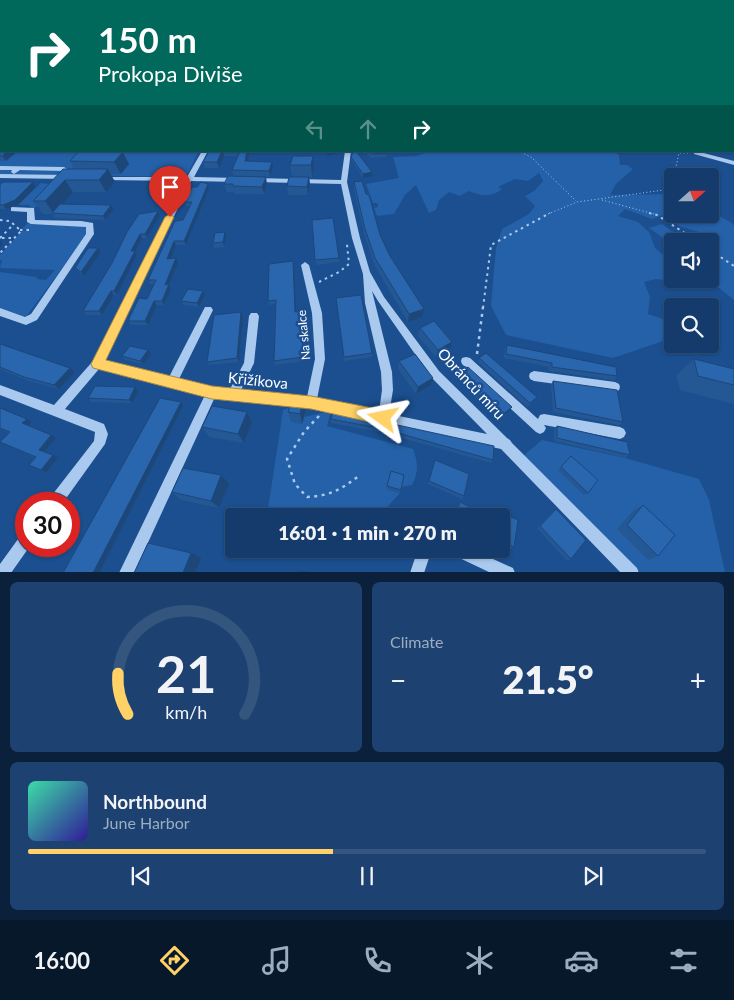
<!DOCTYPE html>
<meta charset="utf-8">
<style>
:root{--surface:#143b6b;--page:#1d4271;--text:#f1f3f6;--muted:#9dadc1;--line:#33557e;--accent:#ffd166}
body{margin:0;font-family:Lato,sans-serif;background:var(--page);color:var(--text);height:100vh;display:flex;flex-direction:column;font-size:19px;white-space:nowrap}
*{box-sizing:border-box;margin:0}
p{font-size:16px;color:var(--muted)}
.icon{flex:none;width:28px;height:28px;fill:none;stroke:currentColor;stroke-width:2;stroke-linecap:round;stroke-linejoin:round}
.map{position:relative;height:572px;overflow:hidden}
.sheet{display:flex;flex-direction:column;gap:10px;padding:10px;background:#0b203b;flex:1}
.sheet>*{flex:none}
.guide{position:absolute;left:0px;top:0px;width:735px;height:152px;box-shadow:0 1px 4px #0004,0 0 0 1px var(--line);background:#00695c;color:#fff;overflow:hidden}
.needle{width:32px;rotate:69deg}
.controls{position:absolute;left:664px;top:168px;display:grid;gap:10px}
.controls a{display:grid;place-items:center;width:55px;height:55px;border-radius:5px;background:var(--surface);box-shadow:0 1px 4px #0004,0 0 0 1px var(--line);font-size:25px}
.speed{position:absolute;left:15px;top:492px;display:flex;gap:10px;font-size:25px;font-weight:700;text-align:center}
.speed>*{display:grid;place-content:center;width:65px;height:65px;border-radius:50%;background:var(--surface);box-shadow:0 1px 4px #0004,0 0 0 1px var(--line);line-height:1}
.speed .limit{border:8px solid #d22;background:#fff;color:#111}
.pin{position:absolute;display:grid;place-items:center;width:42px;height:42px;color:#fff;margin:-51px -21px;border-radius:50% 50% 50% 0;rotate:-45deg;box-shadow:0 0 5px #0007}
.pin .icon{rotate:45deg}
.me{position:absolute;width:55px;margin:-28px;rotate:282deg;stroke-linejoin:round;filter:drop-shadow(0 0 4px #0008)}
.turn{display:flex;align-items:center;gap:18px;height:105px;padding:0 15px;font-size:22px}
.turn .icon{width:65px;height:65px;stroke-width:2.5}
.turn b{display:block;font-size:35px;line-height:42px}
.lanes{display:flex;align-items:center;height:48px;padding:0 15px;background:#0003;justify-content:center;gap:25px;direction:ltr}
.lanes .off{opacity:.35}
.big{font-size:38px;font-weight:800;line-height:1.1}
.sheet .card{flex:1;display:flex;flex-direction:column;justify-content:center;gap:8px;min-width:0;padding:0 18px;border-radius:8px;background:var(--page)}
.sheet .dial{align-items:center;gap:0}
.dial svg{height:130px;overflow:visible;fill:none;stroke:var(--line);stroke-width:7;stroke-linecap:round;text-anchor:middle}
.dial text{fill:var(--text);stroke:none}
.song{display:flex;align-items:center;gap:15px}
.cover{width:60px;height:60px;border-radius:8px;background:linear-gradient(135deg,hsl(160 70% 55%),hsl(250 70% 35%))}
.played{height:5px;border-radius:2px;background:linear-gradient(90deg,var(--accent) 45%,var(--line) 45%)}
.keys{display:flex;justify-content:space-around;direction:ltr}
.heat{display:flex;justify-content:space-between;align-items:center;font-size:28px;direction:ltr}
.sheet .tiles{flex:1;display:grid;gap:10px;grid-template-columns:1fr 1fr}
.card:last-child{grid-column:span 2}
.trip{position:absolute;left:225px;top:508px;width:285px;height:50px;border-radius:5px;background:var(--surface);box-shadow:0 1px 4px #0004,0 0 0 1px var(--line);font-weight:800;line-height:50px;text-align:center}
.dock{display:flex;height:80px;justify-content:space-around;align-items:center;background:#08182b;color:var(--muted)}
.dock .icon{width:35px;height:35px}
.dock .current{color:var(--accent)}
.dock b{font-size:22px;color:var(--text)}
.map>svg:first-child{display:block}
.green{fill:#2461a8}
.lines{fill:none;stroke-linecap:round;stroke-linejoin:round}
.path-far2{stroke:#a9c9ee;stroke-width:1;stroke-dasharray:1 2.5;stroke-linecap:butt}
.path-far1{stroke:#a9c9ee;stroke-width:2;stroke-dasharray:2.5 4;stroke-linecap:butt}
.path{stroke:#a9c9ee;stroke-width:2.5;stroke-dasharray:3 4.5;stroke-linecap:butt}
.minor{fill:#a9c9ee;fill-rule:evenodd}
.wall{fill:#245895}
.shaded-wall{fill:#1d4779}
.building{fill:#2a66ad;stroke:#1d4779}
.route{fill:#ffd166;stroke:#a68842}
.labels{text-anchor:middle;stroke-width:5;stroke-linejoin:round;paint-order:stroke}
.street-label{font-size:12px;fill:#fff;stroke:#1b4f8f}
.near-street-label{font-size:15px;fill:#fff;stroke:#1b4f8f}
</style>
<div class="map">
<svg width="734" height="573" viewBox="0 0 734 573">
<rect width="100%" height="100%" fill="#1b4f8f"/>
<g class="green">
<path d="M0,148L1,151H199L187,175L184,177L0,174Z"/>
<path d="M432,151H613L619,155L620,165H627L633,169L616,184L610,195L672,194V212L652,219L625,209L618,216L638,222L649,232L655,248L672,262V279H679V282L656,279L644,282L650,297L648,314L672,322V338L613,358L506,335L491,306L496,248L502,229L529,214L535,206L525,196L534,191L543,181L539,173L528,181L515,179L498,187L502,189C491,198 481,196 469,191L460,196L449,192L439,200L436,210L429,213L416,185L405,195L394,214L377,216L374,208L378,207V203H373L366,184L399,178L393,157L416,156Z"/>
<path d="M41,183L56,185L33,210L29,205H18Z"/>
<path d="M710,211L732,223L734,226V300L708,279H710V241H703L704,239L699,232L679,226L668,217L677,214H710Z"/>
<path d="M28,223L79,224L88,228L87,234L26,317L0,308V272L37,277V279L46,280L55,270L0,268L2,260H0V255L22,231L30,230L22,229Z"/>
<path d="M662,224L685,241H672V244L649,228Z"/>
<path d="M307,404L306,411L295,410L304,417L331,411L327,426L413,449C418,462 419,472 412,485L387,489L400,493L379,516H267L283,410L295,405Z"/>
<path d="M542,440L625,458L699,479L709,500L725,572H640L523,456Z"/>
<path d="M262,549H337L321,559L261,552Z"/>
</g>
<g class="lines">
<g class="path-far2">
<path d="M518,151L531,157L576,201"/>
<path d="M674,176L679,153H688"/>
<path d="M602,200L654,214"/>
<path d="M548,214L577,202L671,189L672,183"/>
</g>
<g class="path-far1">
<path d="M649,213L657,215L697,241"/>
<path d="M0,220L10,221L21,231L0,253"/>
<path d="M20,230H30"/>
<path d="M0,238L14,224"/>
<path d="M2,238H14"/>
<path d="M710,250L734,266"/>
<path d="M319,282L339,272L349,264L347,244"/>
<path d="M483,308L491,245L550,213"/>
</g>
<g class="path">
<path d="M477,354L483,307"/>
<path d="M319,416L304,432L287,459L295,484L307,497C330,496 342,489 360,475"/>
</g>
<g class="minor">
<rect x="0" y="90" width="1" height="2"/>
<path d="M202,151H208L194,177L239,178L242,180L239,182L191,181L104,361L169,377L205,307H211L213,310L179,379L212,387L230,389L244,363L249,316L251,313H257L259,316L254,363L241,390L307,397L315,359L312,313L301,265L305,262L309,265L322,313L325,359L317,399L379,412L382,390L381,372L365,303L363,274L352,238L341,184L254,182L251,180L254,178L341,180L345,151H351L347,182L360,238L370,272L384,297L439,371L507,438L510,440L512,443L637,568L639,573H621L501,449L311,408L215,397L134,573H119L205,395L99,369L65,409L104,424L108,434L105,444L62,504H48L49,499L94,441L95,432L0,395V385L54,405L93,361L185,181L102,180L99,178L100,177H187ZM372,291L378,301L431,377L487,434L389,414L393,390L392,372Z"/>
<path d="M696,151L734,161V165L694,154V152Z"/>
<path d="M0,166L64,167L67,169L64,171L20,170L14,174L11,172L12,170H0Z"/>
<path d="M0,174L66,175L69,177L66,179L0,178Z"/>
<path d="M11,207L34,208L35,220L81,221L93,223L94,234L37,320L26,325L0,316V308L25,317L31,314L86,234V227L31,224L27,222V212L11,211Z"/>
<path d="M466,357L470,358L538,419L540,415L544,414L620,427L624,429L626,433L624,437L620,439L544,425L546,428L544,432L540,434L536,432L462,364L461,361L462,358Z"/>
<path d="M534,371L615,382L619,384L620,387L619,390L615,392L534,381L530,379L529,376L530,373Z"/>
<path d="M26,533V546H30L11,573H0V564L21,535Z"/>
<path d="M418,549H432L424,573H410Z"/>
<path d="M449,549H471L513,568L515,573H491L451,554Z"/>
</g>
</g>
<g class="wall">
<path d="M0,103L1,151H18L6,161H0Z"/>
<path d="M79,151L129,164L121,174H110L115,182L106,192H73L62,204L111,205L114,209L105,220L55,218L52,214H43L33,201L74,169L70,161Z"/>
<path d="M209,151H250L247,161L273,167L270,177L233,176L232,170L238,156H224L219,168H205L203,162Z"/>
<path d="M365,151H386V157L371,158Z"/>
<path d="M313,156L314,168L312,178L309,177L310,185L308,195H288L287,186L292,177L290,165Z"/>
<path d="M351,157L372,172V176L363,178L352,161Z"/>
<path d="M33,182L36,187L18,205L6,209H0V185Z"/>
<path d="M354,182L366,194L380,235L390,256L422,317L408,322L375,266L365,237L354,190Z"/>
<path d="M208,184L209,189L186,245H176L171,258L178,263L169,285L171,289L164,305H157L148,325H131L128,321L147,299L154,284H150L148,280L183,220L190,206H186L184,202L197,187Z"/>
<path d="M224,184H267L264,194H235L234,192H227Z"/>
<path d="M158,211L160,216L147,238H142L135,252L137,255L117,295H114L102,315H87L83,311L112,263Z"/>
<path d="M312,220L339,258V262L316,265Z"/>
<path d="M226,237L224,247L214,248L213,243Z"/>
<path d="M101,252L84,276L78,272L75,268Z"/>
<path d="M294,266L295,312L302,311L303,316L304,361L275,365L274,361L275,304L269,305L268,301Z"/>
<path d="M205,295L199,307L184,305L181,301Z"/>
<path d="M336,298L372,353V357L344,361Z"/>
<path d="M241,312L243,316L239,362L209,365L207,362Z"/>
<path d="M420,328L452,342L450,350L436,357L418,336Z"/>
<path d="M0,344L70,368L75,372L59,389L29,381L0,369Z"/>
<path d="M507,345L617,376L614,380L549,371V367L504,358L505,349Z"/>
<path d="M148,350L151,354L143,364L125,360L122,356Z"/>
<path d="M479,358L534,401L527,407L478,362Z"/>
<path d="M694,359L734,369V404L680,390L676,375Z"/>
<path d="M399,361L431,385L416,394L398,369Z"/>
<path d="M458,375L510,410L499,420L456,379Z"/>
<path d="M553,381L623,422L619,425L553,412L551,385Z"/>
<path d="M138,391L133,403L92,402L88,398Z"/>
<path d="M303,400L306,411L302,424L291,422L288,412Z"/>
<path d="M0,408L27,419L32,422L28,426L56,438L45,452L53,455L58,458L46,473L29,465L35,458L0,442L9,433L0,429Z"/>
<path d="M333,411L493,460L491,463L384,433L331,423V419Z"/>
<path d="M252,423L244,443L209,437L202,427Z"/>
<path d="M557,426L630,455L625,458L554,441V429Z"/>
<path d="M571,456L588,493L584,495L558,470Z"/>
<path d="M435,460L464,496L462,499L428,484Z"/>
<path d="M404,475L400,493L387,489V486Z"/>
<path d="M229,484L219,508L181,500L172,492Z"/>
<path d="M460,502L468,516H455L458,505Z"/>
<path d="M643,505L658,556L648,560L617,529L634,510Z"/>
<path d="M493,509L518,520L514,547L511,549L501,544V516H490L491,511Z"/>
<path d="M556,509L571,559L567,561L537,528L553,511Z"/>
</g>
<g class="shaded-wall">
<path d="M8,151H18L6,161L2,156Z"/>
<path d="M223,151L224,156L219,168L217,162Z"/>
<path d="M247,151H250L246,167L245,161Z"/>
<path d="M327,151H338V153L327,156Z"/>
<path d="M123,152L129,164L121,174L114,162Z"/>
<path d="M313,156L314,168L312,178L311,165Z"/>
<path d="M272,162L273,167L270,177L269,171Z"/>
<path d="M108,169L115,182L106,192L99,180Z"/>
<path d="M372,172V176L363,178V174Z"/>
<path d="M266,177L267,184L264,194L262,187Z"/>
<path d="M309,177L310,185L308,195L307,187Z"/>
<path d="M65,180L73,192L54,214L45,201Z"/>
<path d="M33,182L36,187L18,205L6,209L3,205Z"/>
<path d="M208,184L209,189L186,245L184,241Z"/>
<path d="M111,205L114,209L105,220L103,216Z"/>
<path d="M158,211L160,216L147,238L145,234Z"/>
<path d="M225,232L226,237L224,247L223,242Z"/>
<path d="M140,234L142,238L135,252L137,255L117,295L114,291L131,251Z"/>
<path d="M0,240L3,244L0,247Z"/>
<path d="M174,241L176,245L169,263L167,259Z"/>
<path d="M98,248L101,252L84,276L81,272Z"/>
<path d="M176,258L178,263L169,285L171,289L164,305L162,301L165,285Z"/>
<path d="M293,261L294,266L296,316L295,312Z"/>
<path d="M111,291L114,295L102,315L99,311Z"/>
<path d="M203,291L205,295L199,307L197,303Z"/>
<path d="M154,301L157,305L148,325L145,321Z"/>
<path d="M424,309L422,317L408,322L409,314Z"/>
<path d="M302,311L303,316L304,361L303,357Z"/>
<path d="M241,312L243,316L239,362L237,358Z"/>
<path d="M452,342L450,350L436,357L438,350Z"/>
<path d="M148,350L151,354L143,364L140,361Z"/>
<path d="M70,368L75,372L59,389L54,385Z"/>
<path d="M433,378L431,385L416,394L418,387Z"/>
<path d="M135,387L138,391L133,403L129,400Z"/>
<path d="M303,400L306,411L302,424L300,414Z"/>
<path d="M181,402L183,406L99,573H93Z"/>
<path d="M512,407L510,410L499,420L501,416Z"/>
<path d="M247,412L252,423L244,443L238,434Z"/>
<path d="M27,419L32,422L27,427L22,423Z"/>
<path d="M51,435L56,438L44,453L39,450Z"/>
<path d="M53,455L58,458L46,473L41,470Z"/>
<path d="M221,475L229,484L219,508L211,501Z"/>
<path d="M191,553L201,558L195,573H183Z"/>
</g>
<g class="building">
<path d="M0,103H1V151H8L2,156H0Z"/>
<path d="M79,151H95L123,152L114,162L70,161Z"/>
<path d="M209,151H222L217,162H203Z"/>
<path d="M240,151H247L245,161L272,162L269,171L232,170Z"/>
<path d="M355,151H356L372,172L363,174L351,157L352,154Z"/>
<path d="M368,151H386V153L371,154Z"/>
<path d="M293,156H313L311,165H290Z"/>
<path d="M63,169H108L99,180H65L45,201H33Z"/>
<path d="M228,176L266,177L262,187L233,186V184H224Z"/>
<path d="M289,177H309L307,187L287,186Z"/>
<path d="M362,181L366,194L369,195L380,235L390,256L424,309L409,314L375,258L365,229L354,182Z"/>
<path d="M3,182H33L15,200L3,205H0V185Z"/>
<path d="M201,182L208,184L184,241H174L167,259L176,258L165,285L169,284L162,301H154L145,321H128L139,298L147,299L156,280H148L175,221L183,220L192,202H184L192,187H197Z"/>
<path d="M60,204L111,205L103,216L52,213Z"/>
<path d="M158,211L145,234H140L131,251H135L114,291H111L99,311H83L112,263L127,232L139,214Z"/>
<path d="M333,218L339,258L315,260L312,220Z"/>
<path d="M225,232L223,242L213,243L215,233Z"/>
<path d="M88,248H98L81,272L75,268Z"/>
<path d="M293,261L295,312L302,311L303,357L274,361L276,300L268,301L269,264Z"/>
<path d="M188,289L203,291L197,303L181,301Z"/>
<path d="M361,295L372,353L344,357L336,298Z"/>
<path d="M241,312L237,358L207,362L214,315Z"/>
<path d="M434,321L452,342L438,350L420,328Z"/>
<path d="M0,344L70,368L54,385L24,377L0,367Z"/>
<path d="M507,345L616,367L617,376L552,367V363L506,354Z"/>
<path d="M130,346L148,350L140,361L122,356Z"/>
<path d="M486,353L537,397L530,403L479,358Z"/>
<path d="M415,354L433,378L418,387L399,361Z"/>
<path d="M694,359L734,369V385L698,376Z"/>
<path d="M468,367L512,407L501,416L458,375Z"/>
<path d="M553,381L617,390L623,422L556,408Z"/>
<path d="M95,386L135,387L129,400L88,398Z"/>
<path d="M160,398L181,402L93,573H63Z"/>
<path d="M292,399L303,400L300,414L288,412Z"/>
<path d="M212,406L247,412L238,434L202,427Z"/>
<path d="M0,408L27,419L22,423L51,435L39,450L53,455L41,470L29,465L36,457L0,442L10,432L0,428Z"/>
<path d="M333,411L494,446L493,460L384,429L331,419Z"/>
<path d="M557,426L627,442L630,455L557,438Z"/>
<path d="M571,456L598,480L588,493L561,467Z"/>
<path d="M435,460L469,474L464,496L429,481Z"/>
<path d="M183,468L221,475L211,501L172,492Z"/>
<path d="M391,471L404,475L401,490L387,486Z"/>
<path d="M460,502L470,507L468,516H456Z"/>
<path d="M643,505L675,535L658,556L627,525Z"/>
<path d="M493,509L518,520L514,547L501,541V516H491Z"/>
<path d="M556,509L586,540L571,559L540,526Z"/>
<path d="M148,543L191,553L183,573H134Z"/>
<path d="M299,571L313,573H298Z"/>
</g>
<linearGradient id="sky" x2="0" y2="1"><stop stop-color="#0f2b4f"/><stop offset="0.49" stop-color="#39639b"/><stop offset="1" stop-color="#39639b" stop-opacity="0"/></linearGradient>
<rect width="734" height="159" fill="url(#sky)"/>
<path class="route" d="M170,214L174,217L106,360L212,386L311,396L383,410L388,412L390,418L388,423L383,425L311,409L212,399L93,368L91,364L93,360L165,217Z"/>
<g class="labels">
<g class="street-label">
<text transform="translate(304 335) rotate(-95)" y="4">Na skalce</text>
</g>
<g class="near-street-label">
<text transform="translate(258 381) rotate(6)" y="5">Křižíkova</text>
<text transform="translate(471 384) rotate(47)" y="5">Obránců míru</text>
</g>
</g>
</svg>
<div class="controls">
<a><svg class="needle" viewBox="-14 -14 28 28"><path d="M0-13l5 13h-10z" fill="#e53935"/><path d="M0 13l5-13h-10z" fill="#9dadc1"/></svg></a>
<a><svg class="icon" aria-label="sound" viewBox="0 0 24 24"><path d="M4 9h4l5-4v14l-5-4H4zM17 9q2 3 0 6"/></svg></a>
<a><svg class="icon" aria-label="search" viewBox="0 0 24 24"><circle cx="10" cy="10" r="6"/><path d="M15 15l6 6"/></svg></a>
</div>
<div class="speed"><div class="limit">30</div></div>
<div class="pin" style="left:170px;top:217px;background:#d93025"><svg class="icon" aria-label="arrive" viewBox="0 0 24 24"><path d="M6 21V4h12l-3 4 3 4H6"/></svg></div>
<svg class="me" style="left:383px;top:418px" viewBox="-20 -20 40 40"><path d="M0-17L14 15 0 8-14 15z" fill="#ffd166" stroke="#fff" stroke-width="4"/></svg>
<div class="trip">16:01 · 1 min · 270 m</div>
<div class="guide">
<div class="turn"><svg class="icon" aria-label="right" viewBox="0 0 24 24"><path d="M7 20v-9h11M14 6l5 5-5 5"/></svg><div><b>150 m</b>Prokopa Diviše</div></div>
<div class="lanes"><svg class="icon off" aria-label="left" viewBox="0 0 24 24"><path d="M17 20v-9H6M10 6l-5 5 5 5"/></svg><svg class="icon off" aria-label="ahead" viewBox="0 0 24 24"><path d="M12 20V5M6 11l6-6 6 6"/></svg><svg class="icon" aria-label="right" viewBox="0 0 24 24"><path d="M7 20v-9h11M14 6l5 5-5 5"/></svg></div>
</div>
</div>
<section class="sheet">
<div class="tiles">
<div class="card dial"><svg viewBox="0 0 100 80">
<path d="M14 69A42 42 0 1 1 86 69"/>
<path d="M14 69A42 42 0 0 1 8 44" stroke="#ffd166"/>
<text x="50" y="56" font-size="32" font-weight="700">21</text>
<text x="50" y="72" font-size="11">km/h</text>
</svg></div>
<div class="card"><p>Climate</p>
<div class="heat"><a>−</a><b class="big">21.5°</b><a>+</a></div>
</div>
<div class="card">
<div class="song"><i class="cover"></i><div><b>Northbound</b><p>June Harbor</p></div></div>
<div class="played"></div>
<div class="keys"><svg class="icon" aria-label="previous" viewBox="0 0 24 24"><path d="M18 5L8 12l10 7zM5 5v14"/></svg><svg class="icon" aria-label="pause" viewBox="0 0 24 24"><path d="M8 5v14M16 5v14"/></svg><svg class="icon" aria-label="next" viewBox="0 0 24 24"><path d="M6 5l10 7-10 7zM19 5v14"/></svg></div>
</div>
</div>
</section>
<nav class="dock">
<b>16:00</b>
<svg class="icon current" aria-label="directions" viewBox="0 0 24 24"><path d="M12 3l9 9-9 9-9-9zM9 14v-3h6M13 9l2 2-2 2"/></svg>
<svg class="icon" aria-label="music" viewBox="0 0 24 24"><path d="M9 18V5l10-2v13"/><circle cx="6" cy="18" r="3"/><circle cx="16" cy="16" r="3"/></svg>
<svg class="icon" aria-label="phone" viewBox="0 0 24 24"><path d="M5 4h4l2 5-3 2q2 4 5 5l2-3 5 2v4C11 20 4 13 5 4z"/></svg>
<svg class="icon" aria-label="climate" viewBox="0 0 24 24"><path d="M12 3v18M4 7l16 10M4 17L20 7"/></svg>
<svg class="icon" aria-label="car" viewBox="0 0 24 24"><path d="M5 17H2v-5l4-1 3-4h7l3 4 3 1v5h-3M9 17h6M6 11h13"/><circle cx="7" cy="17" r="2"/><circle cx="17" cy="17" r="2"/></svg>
<svg class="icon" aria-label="filters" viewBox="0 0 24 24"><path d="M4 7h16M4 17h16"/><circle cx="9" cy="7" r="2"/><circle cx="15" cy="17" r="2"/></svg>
</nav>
